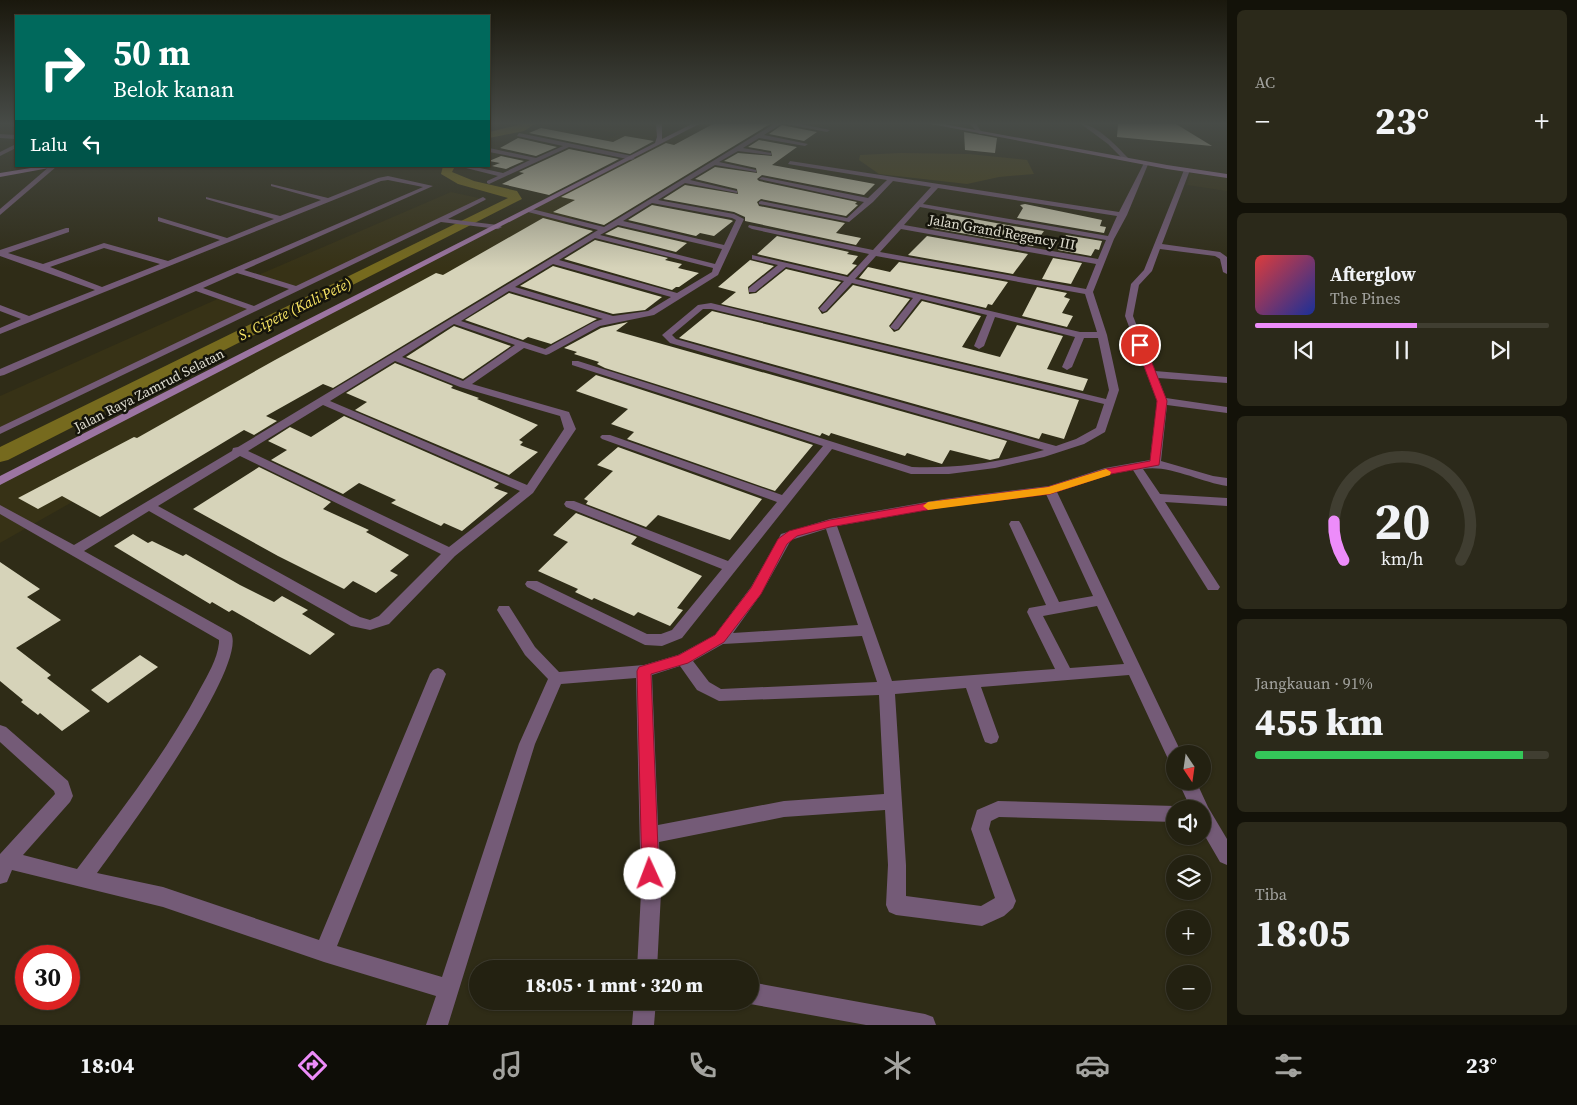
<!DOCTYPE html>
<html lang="id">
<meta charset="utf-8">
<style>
:root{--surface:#232111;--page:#2b291a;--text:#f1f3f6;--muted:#a3a39f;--line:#403e31;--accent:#ed8cfa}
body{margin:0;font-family:"Source Serif 4",serif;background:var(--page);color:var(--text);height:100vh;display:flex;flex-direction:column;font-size:19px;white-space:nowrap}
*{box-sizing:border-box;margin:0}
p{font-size:16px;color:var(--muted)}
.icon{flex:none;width:28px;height:28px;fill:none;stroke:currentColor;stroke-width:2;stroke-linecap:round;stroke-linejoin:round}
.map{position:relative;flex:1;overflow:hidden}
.sheet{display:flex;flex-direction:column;gap:10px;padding:10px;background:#131209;width:350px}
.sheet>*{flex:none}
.banner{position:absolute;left:15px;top:15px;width:475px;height:152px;border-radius:0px;box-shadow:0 1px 4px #0004,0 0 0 1px var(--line);background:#00695c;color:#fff;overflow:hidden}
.needle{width:32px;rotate:167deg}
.fabs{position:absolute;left:1166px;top:745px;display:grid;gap:10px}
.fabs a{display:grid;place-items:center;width:45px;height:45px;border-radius:50%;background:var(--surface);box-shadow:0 1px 4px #0004,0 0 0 1px var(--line);font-size:25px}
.speed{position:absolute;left:15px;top:945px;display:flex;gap:10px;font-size:25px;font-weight:700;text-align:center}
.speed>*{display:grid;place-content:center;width:65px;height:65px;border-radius:50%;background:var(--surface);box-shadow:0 1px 4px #0004,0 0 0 1px var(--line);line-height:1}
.speed .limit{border:8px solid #d22;background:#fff;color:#111}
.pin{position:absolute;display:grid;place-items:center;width:42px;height:42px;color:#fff;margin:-21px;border:2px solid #fff;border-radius:50%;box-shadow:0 1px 5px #0007}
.me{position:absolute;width:55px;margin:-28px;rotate:358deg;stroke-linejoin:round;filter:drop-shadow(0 0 4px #0008)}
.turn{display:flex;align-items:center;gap:18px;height:105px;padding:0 15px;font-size:22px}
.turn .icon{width:65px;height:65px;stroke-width:2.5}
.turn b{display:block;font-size:35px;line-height:42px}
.then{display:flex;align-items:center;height:48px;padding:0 15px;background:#0003;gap:10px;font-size:19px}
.big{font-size:38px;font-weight:800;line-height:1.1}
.sheet .tile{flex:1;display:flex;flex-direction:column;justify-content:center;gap:8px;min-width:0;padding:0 18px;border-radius:8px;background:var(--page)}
.sheet .dial{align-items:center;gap:0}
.dial svg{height:130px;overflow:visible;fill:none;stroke:var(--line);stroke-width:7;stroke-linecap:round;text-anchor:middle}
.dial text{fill:var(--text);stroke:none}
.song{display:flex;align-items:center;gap:15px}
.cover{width:60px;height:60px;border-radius:8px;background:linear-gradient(135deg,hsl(0 70% 55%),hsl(230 70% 35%))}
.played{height:5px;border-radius:2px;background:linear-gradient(90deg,var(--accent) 55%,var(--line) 55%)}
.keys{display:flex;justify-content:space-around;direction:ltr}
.heat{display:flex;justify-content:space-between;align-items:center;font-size:28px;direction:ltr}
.charge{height:8px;border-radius:4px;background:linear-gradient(90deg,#34c759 91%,var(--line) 0)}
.trip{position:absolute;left:469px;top:960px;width:290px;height:50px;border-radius:25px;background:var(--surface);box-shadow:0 1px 4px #0004,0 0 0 1px var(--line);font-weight:800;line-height:50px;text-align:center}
.tab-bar{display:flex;height:80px;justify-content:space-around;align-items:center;background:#0e0d07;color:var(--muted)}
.tab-bar .icon{width:35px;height:35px}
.tab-bar .active{color:var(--accent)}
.tab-bar b{font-size:22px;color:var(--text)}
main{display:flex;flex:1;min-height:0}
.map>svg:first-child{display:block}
.built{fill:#373216}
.green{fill:#484116}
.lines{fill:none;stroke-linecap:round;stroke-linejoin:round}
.canal{fill:#766a1e;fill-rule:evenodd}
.building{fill:#d6d3b9}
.street{fill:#745b77;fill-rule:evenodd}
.secondary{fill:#9c75a2;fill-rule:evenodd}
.route{fill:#e11d48;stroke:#92132f}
.slow{fill:#f59e0b}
.labels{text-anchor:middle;stroke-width:5;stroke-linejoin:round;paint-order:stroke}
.far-street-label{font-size:14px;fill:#e0ded1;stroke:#15140b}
.far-water-label{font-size:15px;font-style:italic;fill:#f9e665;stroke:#15140b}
</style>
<main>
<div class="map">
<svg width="1227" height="1025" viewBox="0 0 1227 1025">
<rect width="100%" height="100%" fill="#2f2c17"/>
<g class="built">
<path d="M572,124H659L660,137H656L618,155L589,149L618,134Z"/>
<path d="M696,124H738L0,543V481Z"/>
<path d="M1190,173L1227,178V191L1187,185Z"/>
<path d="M451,192L483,199L297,289L256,276Z"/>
<path d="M222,297L255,309L0,431V396Z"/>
</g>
<path class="green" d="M900,153L969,154L1027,160L1034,174L999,177L967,184L879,174L859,160L860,155Z"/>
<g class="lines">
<g class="canal">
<path d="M522,124H535L524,131L489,138V132Z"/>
<path d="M443,166H455L452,172L474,181L517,191L522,199L8,460L0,462V447L508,198L458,184L441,174Z"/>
</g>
</g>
<g class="building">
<path d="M713,124H770L604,225L553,212L575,200L561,197L666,143L674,145Z"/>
<path d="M1118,124H1176L1212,146L1117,137Z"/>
<path d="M782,125L786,126L817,132L804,141L769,134Z"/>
<path d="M541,128L613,142L625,136L654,141L630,154L529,133Z"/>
<path d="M964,132L997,138L995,153L965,150Z"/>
<path d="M518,138L557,147L536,156L500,148Z"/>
<path d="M759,140L797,147L772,165L875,184L864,195L762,175L757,179L759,181L857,202L855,204L858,205L846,216L761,199L757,202L759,206L845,223L836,233L861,238L856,245L745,221V217L734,212L663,199L685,185L738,194L737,189L695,179L715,167L757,173L756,168L724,161L738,153L772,156L771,151L748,147Z"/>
<path d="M569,149L619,159L549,195L502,184L524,173L519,172Z"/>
<path d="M501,156L524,161L506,169L492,166L500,163L489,161Z"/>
<path d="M1025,204L1102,220L1100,226L1106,227L1104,233L1017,218L1023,208L1020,205Z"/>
<path d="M652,205L731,220L733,221L714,236L700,233L696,236L628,220Z"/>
<path d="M946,214L1013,226L1044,231L1033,246L933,228Z"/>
<path d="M543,218L593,231L333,388L323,384L266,416L277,421L254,435L244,430L100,517L62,496L38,509L18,498L134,437L137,438L275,360L436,273L443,275Z"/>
<path d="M618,227L687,243L676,252L605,234Z"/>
<path d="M1066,235L1102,241L1099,250L1095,249L1091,256L1058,250Z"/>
<path d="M777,236L849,252L847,254L858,256L852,264L857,265L847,275L757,254Z"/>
<path d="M927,236L1028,254L1013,274L908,255Z"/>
<path d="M595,240L668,258L665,260L682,264L678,268L699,273L679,287H676L672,290L564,259Z"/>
<path d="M1053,258L1082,263L1071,284L1042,279Z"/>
<path d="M750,260L774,266L748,287L749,294L756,293L786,269L841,282L818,308L822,314L827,312L853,285L910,299L889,326L894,332L899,330L922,301L981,316L962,347L1000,357L1017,325L1063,336L1047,369L1088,379L1083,391L721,304L736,292L718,287Z"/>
<path d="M899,262L1008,282L992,305L988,304L986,308L859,278L868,267L890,272Z"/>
<path d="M553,266L662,297L645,310L613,314L520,286Z"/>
<path d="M1037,287L1067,293L1064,297L1070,299L1062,313L1073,316L1067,327L1022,316Z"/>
<path d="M509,293L597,319L551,344L528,337L523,340L465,320Z"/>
<path d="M712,311L1079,400L1064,439L1042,433L1039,439L679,338Z"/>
<path d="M628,322L616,331L1007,441L999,458L990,460L950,450L942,464L907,453L905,456L831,433L829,436L822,433L820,436L605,368L597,364L599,362L574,354L577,352L564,348L601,328Z"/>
<path d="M454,326L511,346L463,379L406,357Z"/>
<path d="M395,363L453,386L451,388L479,398L477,399L538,425L519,440L523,442L520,445L538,452L509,475L355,410L367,402L346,393Z"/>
<path d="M596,375L813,445L775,491L627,439L634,432L611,424L628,409L576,391Z"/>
<path d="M344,416L499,484L494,488L508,493L462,531L444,523L441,526L391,503L396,500L359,483L343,494L271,460L287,450L268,441L290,427L311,437Z"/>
<path d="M618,447L762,499L730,540L658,515L646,527L586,504L588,501L584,499L613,471L597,465Z"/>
<path d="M259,467L331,502L323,509L369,530L366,532L409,555L390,571L398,575L376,593L353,581L344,589L278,556L193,509Z"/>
<path d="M576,513L637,537L631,544L702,576L677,608L683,610L670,626L638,612L634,616L594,598L592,600L575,592L578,589L538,571L568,542L553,535Z"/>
<path d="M133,534L148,543L152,541L183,556L186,554L240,585L274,602L282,596L308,610L302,614L335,634L310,655L232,610L229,612L212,602L210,604L114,546Z"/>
<path d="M0,562L40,589L27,597L61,620L16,648L51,675L47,678L90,711L62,731L40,713L38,715L21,702L23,700L0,681Z"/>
<path d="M140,655L158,667L108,703L91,690Z"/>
</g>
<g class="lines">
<g class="street">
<path d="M13,124H16V127L13,126Z"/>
<path d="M774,124H781L764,135L808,144L805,146L759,138L743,148L771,153V155L738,151L719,162L756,170V172L715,165L690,180L737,191V193L685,183L658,200L734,214L744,219L718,275L654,315L600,326L549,354L546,355L524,348L472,384L569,412L576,429L533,493L455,556L389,624L370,630L351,626L149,511L84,551L231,633C249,666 121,840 97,873L163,887L319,940L430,674L433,670L438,668L443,670L446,674L337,946L442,977L519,744L548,679L525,655L497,610L499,606H509L535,647L559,672L644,665L678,655L715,635L751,587L781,534L830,519L944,499L1049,486L1105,468L1150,460L1157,401L1125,316L1131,284L1144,270L1184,170L1187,168L1190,170L1162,244L1220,252L1227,257V274L1223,272L1220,259L1215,256L1160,249L1152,271L1139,285L1133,316L1155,371L1227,377V383L1158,378L1166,398L1227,407V413L1167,405L1161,461L1213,476L1227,478V486C1201,482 1168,464 1143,469L1160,494L1227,498V506L1165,502L1218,584L1220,587L1218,590H1208L1133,470L1111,474L1057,492L1182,754H1175V763L1169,761L1129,675L981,687L999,737L997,742L991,744L985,742L983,737L966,688L895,694L906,865V896L981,906L995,898L971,829L977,810L998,801L1175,806L1182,809H1175V822L999,817L991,821L989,829L1016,901L1013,908L1004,916L982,926L896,915L889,912L886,905L888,865L885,810L784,817L659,842L661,893L657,969H637L641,893L636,678L561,684L535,744L448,1025H426L436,996L324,962L163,907L12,870L7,882L0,884V854L55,794L54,791L0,742V725L6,727L68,781L73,796L70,802L23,855L77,869C121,811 166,753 200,689C208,674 217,660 219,643V640L0,514V505L74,545L232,451L233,448L238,447L598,230L528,212V208L604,227ZM652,203L732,218L736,220L724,245L623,221ZM618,225L722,249L715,264L600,235ZM595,238L713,268L712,272L677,293L559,260ZM553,264L671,297L648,311L613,316L515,287ZM509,291L603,319L594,322L545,349L461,321ZM454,324L515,345L463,381L402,357ZM395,361L460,387L560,416L564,429L527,485L330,401ZM323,405L520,491L449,547L248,451ZM240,456L441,554L379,616L370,620L360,617L158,506ZM1046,494L1093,596L1059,602L1021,524L1019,521H1011L1009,524L1046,605L1029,608L1027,612L1055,669L892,681L837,526L944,507ZM826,529L858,625L733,633L761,594L791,540ZM1097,606L1124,664L1070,668L1043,616ZM862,636L877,682L721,689L709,682L693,661L723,644ZM680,666L697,690L719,701L879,695L884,794L784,801L658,825L652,675Z"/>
<path d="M786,124H800L830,130L827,132Z"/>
<path d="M970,124H976L983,134H979Z"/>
<path d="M1081,124C1096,124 1118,147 1128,158V160H1124L1108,144Z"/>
<path d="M519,133L632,156L635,158L632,160L569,147L489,184L487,183V181L498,176L458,166H471L503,173L530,160L489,152V148L536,158L563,146L517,136Z"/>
<path d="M0,134L16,135V139L0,138Z"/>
<path d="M16,144V148L0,156V152Z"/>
<path d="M790,161L1119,212L1144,163L1149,162L1127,215L1114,239L1093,292L1107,335L1119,390L1105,432L1084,444L1044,457L995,468L949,474H911L832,449L682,638L662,646L645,645L527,587L525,584L527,581H537L647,634H661L672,630L722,569L566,507L564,504L566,501H574L728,561L777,502L602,439L600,437L602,435H610L782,495L823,446L572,365V361H578L912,467C956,469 1001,462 1044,450L670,343L662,335L698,305L711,303L1106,399L1109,390L1098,338H1084L1072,367L1067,370L1062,367L1075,337L995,317L984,346L979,349L974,346L987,315L921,299L898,329L895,330L890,327L913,298L852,283L826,311L823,312L819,309L844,281L786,267L755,292H749V288L778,265L752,259V255L848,277L869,254L752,229L748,227L749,225L873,250L931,187L893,181L873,202L849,222L759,204V202L761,201L847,218L864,202L759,179L762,177L868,198L887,180L788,164ZM938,188L1117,216L1108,236L923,204ZM920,207L1106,240L1098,259L904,225ZM901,229L1096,264L1086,289L880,252ZM876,256L1085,294L1097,332H1080L855,279ZM703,309H711L1104,404L1096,428L1076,439L1056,446L676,339L672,335Z"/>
<path d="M50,166L56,167L0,215V209Z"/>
<path d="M388,176L433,186L244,270L296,286L483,197L486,199L485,200L448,219L498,225L502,227L498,229L441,222L0,434V427L247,309L196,291L4,375L0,376V369L423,187L388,180L381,181L0,334V328L21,319L0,311V305L29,316L95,290L0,256V250L66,228H69V232L8,253L43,264L104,243L168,261L220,240L158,221V217L227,238L274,219L206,199V197L280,216L321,200L271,186V184L328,198L378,178ZM104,248L160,264L102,287L50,267ZM237,273L289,289L254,306L203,288Z"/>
<path d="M1178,781H1196L1208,807L1227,839V865L1220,862L1202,831V809H1191Z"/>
<path d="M750,982L925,1014L933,1017L936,1025H866L750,1004L744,1001H750Z"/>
<path d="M634,1001H656L654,1025H632Z"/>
</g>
<g class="secondary">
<path d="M656,124H662V139L692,124H699L0,485V476L655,143L657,137Z"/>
<path d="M931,124H943L1167,165L1227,174V178L1167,169Z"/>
<path d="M43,166H60L0,177V173Z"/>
</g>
</g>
<linearGradient id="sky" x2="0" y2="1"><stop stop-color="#1a180d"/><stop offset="0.46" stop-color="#474b47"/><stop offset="1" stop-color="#474b47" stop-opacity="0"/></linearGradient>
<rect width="1227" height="268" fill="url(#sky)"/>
<path class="route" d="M1140,342L1145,345L1167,401L1159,465L1111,474L1050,494L944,507L830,527L797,536L787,544L761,594L724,642L688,663L651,674L659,874L657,880L650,882L644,880L642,874L637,671L639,667L679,655L715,635L751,588L778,539L789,531L830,520L944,500L1048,487L1106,469L1150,461L1157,401L1136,345Z"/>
<path class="slow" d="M1106,469L1111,472L1110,475L1050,494L928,510L923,506L928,502L1048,487Z"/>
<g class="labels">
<g class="far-street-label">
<text transform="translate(1002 232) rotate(10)" y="5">Jalan Grand Regency III</text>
<text transform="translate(149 390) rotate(-27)" y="5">Jalan Raya Zamrud Selatan</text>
</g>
<g class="far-water-label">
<text transform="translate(295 309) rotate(-26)" y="5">S. Cipete (Kali Pete)</text>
</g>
</g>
</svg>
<div class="fabs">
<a><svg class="needle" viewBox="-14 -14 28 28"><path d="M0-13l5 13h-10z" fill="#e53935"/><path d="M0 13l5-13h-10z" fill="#a3a39f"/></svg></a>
<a><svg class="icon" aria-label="sound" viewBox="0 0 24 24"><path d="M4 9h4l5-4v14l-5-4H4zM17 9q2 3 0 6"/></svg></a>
<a><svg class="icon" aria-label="layers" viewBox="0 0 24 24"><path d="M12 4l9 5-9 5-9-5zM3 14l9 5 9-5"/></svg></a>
<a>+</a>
<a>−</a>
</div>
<div class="speed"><div class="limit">30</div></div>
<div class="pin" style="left:1140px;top:345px;background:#d93025"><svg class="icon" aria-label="arrive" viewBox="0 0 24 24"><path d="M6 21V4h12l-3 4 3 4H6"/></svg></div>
<svg class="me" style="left:650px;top:874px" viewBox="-20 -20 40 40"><circle r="19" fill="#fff"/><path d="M0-13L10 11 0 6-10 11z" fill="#e11d48"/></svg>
<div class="trip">18:05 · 1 mnt · 320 m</div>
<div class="banner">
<div class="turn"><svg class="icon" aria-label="right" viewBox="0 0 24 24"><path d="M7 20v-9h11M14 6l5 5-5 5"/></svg><div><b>50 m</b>Belok kanan</div></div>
<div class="then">Lalu<svg class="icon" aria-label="left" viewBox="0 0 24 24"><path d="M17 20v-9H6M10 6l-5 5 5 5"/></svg></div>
</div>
</div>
<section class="sheet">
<div class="tile"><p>AC</p>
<div class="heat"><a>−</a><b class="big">23°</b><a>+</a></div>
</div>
<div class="tile">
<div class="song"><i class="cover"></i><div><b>Afterglow</b><p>The Pines</p></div></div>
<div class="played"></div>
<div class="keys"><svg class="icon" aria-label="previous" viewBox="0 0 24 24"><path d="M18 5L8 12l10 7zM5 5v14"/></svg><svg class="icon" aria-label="pause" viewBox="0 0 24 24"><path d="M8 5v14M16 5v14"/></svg><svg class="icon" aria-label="next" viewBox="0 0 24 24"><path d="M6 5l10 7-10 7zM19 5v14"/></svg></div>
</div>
<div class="tile dial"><svg viewBox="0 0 100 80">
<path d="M14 69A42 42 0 1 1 86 69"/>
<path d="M14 69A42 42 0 0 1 8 45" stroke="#ed8cfa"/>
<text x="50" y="56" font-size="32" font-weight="700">20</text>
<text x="50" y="72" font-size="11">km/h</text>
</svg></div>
<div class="tile"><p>Jangkauan · 91%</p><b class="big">455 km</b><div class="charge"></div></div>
<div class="tile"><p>Tiba</p><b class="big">18:05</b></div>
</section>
</main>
<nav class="tab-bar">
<b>18:04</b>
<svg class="icon active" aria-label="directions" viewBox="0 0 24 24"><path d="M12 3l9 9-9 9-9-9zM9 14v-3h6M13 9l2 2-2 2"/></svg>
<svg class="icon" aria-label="music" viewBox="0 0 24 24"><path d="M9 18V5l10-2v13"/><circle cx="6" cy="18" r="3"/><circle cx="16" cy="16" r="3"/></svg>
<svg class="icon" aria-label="phone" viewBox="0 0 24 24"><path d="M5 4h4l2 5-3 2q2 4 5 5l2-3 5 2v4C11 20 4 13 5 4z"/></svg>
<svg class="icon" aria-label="climate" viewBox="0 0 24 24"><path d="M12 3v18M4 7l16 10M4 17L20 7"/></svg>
<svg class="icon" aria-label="car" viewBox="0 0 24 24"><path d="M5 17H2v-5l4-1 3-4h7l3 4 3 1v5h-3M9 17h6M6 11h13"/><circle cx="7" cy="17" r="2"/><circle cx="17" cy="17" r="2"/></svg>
<svg class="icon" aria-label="filters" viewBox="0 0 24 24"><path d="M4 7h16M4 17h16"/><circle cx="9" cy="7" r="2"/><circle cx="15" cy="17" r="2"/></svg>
<b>23°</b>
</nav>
